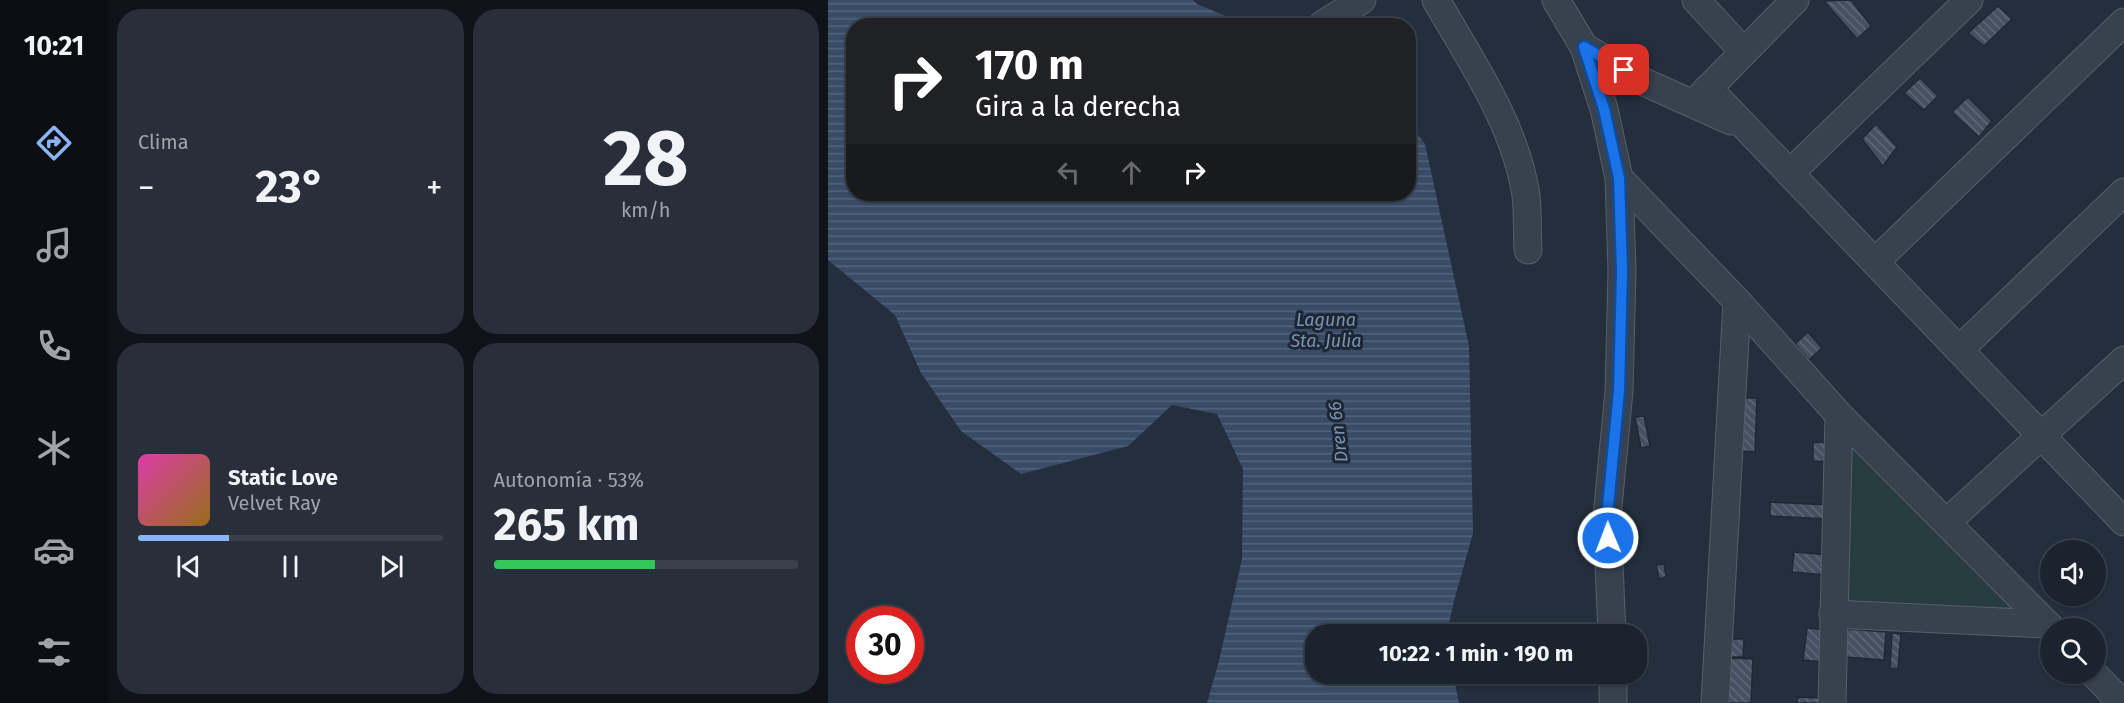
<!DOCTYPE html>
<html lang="es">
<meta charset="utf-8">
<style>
:root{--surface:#1b232e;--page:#282f3a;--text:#f1f3f6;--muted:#a0a4aa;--line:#39404a;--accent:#8ab4f8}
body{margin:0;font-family:"Fira Sans",sans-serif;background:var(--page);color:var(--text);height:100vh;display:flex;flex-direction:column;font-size:22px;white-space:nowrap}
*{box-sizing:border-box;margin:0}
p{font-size:20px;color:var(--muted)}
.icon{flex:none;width:33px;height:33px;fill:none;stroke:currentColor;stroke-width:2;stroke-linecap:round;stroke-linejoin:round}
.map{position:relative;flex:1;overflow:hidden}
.details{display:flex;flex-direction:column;gap:9px;padding:9px;background:#0f1319;width:720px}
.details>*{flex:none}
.top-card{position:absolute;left:18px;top:18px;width:570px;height:183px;border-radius:24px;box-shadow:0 2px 4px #0004,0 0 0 2px var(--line);background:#202124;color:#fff;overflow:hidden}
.controls{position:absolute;left:1212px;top:540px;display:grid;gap:12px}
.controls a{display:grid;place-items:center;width:66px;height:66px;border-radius:50%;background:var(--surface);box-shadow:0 2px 4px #0004,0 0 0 2px var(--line);font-size:30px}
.speed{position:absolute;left:18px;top:606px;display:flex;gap:12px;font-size:30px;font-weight:700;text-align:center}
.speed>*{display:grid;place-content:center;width:78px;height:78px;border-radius:50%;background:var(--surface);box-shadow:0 2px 4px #0004,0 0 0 2px var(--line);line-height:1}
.speed .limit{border:9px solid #d22;background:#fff;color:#111}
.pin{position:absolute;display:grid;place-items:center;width:51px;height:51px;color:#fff;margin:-26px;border-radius:12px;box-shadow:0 3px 9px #0006}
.me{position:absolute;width:66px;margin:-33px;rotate:359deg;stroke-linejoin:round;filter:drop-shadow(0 0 4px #0008)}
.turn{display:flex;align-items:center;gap:21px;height:126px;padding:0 30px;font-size:27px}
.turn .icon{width:78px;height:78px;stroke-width:2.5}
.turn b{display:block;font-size:42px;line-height:51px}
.lanes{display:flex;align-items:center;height:57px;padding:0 30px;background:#0003;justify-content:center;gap:30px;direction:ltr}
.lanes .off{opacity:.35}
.big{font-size:45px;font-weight:700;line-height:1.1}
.details .card{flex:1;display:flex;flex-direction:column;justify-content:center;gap:9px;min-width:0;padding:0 21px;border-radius:24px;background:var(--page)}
.details .dial{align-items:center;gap:0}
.dial b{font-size:78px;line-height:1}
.song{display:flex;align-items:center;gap:18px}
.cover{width:72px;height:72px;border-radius:9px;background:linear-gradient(135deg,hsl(320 70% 55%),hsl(40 70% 35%))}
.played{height:6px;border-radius:3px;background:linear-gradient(90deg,var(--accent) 30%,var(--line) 30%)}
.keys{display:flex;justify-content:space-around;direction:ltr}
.heat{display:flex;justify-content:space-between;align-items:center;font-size:33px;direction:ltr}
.charge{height:9px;border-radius:4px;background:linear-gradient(90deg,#34c759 53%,var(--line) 0)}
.details .tiles{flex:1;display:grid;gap:9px;grid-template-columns:repeat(2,1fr)}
.trip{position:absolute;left:477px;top:624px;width:342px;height:60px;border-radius:24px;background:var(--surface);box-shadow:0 2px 4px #0004,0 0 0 2px var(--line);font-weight:700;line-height:60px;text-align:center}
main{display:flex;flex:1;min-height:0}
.menu{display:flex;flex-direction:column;width:108px;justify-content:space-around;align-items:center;background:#0b0e12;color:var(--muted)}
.menu .icon{width:42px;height:42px}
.menu .selected{color:var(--accent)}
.menu b{font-size:27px;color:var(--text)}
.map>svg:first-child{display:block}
.green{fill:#263c3f}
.water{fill:url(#water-rules)}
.building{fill:url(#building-back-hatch);stroke:#1f2835;stroke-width:1.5}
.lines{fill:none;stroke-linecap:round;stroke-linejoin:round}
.minor-casing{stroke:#565f6c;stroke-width:29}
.minor{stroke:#38414e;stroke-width:27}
.route-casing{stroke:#114b97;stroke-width:15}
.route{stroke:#1a73e8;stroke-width:10}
.labels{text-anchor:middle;stroke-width:6;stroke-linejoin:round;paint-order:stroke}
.water-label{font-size:18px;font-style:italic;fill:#7c92b1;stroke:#1d2633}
</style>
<main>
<nav class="menu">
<b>10:21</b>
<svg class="icon selected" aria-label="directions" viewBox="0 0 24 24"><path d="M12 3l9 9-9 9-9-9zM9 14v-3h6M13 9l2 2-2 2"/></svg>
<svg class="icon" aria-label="music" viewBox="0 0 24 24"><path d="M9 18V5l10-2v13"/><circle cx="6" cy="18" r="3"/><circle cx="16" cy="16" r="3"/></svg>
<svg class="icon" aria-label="phone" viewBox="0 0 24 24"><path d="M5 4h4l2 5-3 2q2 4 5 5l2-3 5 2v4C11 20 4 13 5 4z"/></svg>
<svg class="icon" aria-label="climate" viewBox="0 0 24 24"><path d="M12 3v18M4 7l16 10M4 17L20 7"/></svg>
<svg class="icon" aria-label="car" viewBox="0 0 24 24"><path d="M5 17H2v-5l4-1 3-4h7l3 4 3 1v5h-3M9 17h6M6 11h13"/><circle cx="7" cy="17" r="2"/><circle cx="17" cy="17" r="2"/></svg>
<svg class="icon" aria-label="filters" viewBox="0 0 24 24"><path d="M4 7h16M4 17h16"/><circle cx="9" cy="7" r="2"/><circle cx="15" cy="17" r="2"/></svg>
</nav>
<section class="details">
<div class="tiles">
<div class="card"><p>Clima</p>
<div class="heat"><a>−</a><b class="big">23°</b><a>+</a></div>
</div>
<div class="card dial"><b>28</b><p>km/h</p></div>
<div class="card">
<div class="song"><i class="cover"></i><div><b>Static Love</b><p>Velvet Ray</p></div></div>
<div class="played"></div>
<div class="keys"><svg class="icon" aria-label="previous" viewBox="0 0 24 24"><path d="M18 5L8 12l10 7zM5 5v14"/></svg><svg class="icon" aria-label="pause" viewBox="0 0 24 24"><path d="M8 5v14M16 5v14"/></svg><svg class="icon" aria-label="next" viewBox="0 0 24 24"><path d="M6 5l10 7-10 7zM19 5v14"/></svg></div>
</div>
<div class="card"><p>Autonomía · 53%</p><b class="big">265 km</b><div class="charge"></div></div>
</div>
</section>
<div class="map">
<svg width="1296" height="703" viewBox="0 0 1296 703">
<defs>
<pattern id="water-rules" width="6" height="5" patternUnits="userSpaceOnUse" patternTransform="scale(1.5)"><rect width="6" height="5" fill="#394c67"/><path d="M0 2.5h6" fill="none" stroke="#53647b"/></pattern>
<pattern id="building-back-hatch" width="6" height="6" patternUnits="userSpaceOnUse" patternTransform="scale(1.5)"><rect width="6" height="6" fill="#455162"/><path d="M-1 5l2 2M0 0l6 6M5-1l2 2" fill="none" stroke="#5d6877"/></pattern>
</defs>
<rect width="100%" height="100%" fill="#242f3e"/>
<path class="green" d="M1018,431L1201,616L1012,608Z"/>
<path class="water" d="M0,0H365L369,4L419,25L26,26V194H580L581,123L597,144L641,346L645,533L626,601L621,623L622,634H488V674H625L631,703H379L391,661L414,559L415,469L389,414L344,405L300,446L193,474L133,431L93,373L67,315L0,260Z"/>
<g class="building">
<path d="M1023,0L1043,26L1029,39L996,1Z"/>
<path d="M1170,6L1184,19L1156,46L1140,33Z"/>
<path d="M1092,78L1110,96L1096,110L1076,93Z"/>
<path d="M1140,97L1164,121L1151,137L1124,112Z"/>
<path d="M1048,124L1069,147L1055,166L1034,139Z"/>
<path d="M980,332L994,348L981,360L967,344Z"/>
<path d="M917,398H929L927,452L914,451Z"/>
<path d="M816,416L822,446L813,448L807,417Z"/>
<path d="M985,442L1006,443L1005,462L985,461Z"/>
<path d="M942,502L1002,505L1001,519L942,516Z"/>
<path d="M966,552L1001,555L999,575L964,572Z"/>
<path d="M836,564L838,577L831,579L828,565Z"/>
<path d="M979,628L998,630L994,662L975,660Z"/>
<path d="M1020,629L1058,632L1056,660L1017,657Z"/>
<path d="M1064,633L1073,634L1070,669L1062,668Z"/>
<path d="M904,639H916L915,657H903Z"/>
<path d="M902,658L925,659L923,703H901Z"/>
<path d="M970,697L993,698V703H969Z"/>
</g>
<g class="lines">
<g class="minor-casing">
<g id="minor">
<path d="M608,0C643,61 687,124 698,195C700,213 699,232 700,250"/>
<path d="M728,0L756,47L776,109L791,178L794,271L791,391L779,517L784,634"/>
<path d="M868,0L915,51"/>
<path d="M495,24L534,0"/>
<path d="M756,47L816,82L903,121"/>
<path d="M880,88L1296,522"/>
<path d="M868,101L967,0"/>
<path d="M962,173L1141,0"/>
<path d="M791,178L909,301L1011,415L1223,628"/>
<path d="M1047,262L1296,22"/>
<path d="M1131,350L1296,192"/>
<path d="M1119,522L1296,360"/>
<path d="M1005,614L1219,624"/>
<path d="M785,674V703"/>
<path d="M1266,674L1294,703"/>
<path d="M887,703L909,301"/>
<path d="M1004,703L1011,415"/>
</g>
</g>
<use href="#minor" class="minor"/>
</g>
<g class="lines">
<g class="route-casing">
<path id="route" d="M780,538L779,517L791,391L794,271L791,178L776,109L756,47L796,70"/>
</g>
<use href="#route" class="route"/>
</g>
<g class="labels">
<g class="water-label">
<text x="498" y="326">Laguna<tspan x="498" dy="21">Sta. Julia</tspan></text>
<text transform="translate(510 432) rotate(-97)" y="6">Dren 66</text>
</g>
</g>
</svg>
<div class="controls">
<a><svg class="icon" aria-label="sound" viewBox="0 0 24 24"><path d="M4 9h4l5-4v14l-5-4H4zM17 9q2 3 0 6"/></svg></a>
<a><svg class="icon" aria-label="search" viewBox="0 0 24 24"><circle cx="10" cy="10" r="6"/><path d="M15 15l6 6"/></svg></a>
</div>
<div class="speed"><div class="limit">30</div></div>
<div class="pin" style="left:796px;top:70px;background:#d93025"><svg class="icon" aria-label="arrive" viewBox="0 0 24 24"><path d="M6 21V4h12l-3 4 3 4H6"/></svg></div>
<svg class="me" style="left:780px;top:538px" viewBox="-20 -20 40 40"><circle r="17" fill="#1a73e8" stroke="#fff" stroke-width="3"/><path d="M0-11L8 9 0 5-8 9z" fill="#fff"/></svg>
<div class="trip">10:22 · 1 min · 190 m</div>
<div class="top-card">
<div class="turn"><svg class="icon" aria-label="right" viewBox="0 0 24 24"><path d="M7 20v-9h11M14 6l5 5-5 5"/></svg><div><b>170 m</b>Gira a la derecha</div></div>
<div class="lanes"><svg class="icon off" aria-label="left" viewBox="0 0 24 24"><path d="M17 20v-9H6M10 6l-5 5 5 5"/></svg><svg class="icon off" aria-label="ahead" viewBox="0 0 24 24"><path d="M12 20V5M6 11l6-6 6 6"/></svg><svg class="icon" aria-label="right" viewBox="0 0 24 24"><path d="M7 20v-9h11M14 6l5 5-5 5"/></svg></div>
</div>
</div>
</main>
